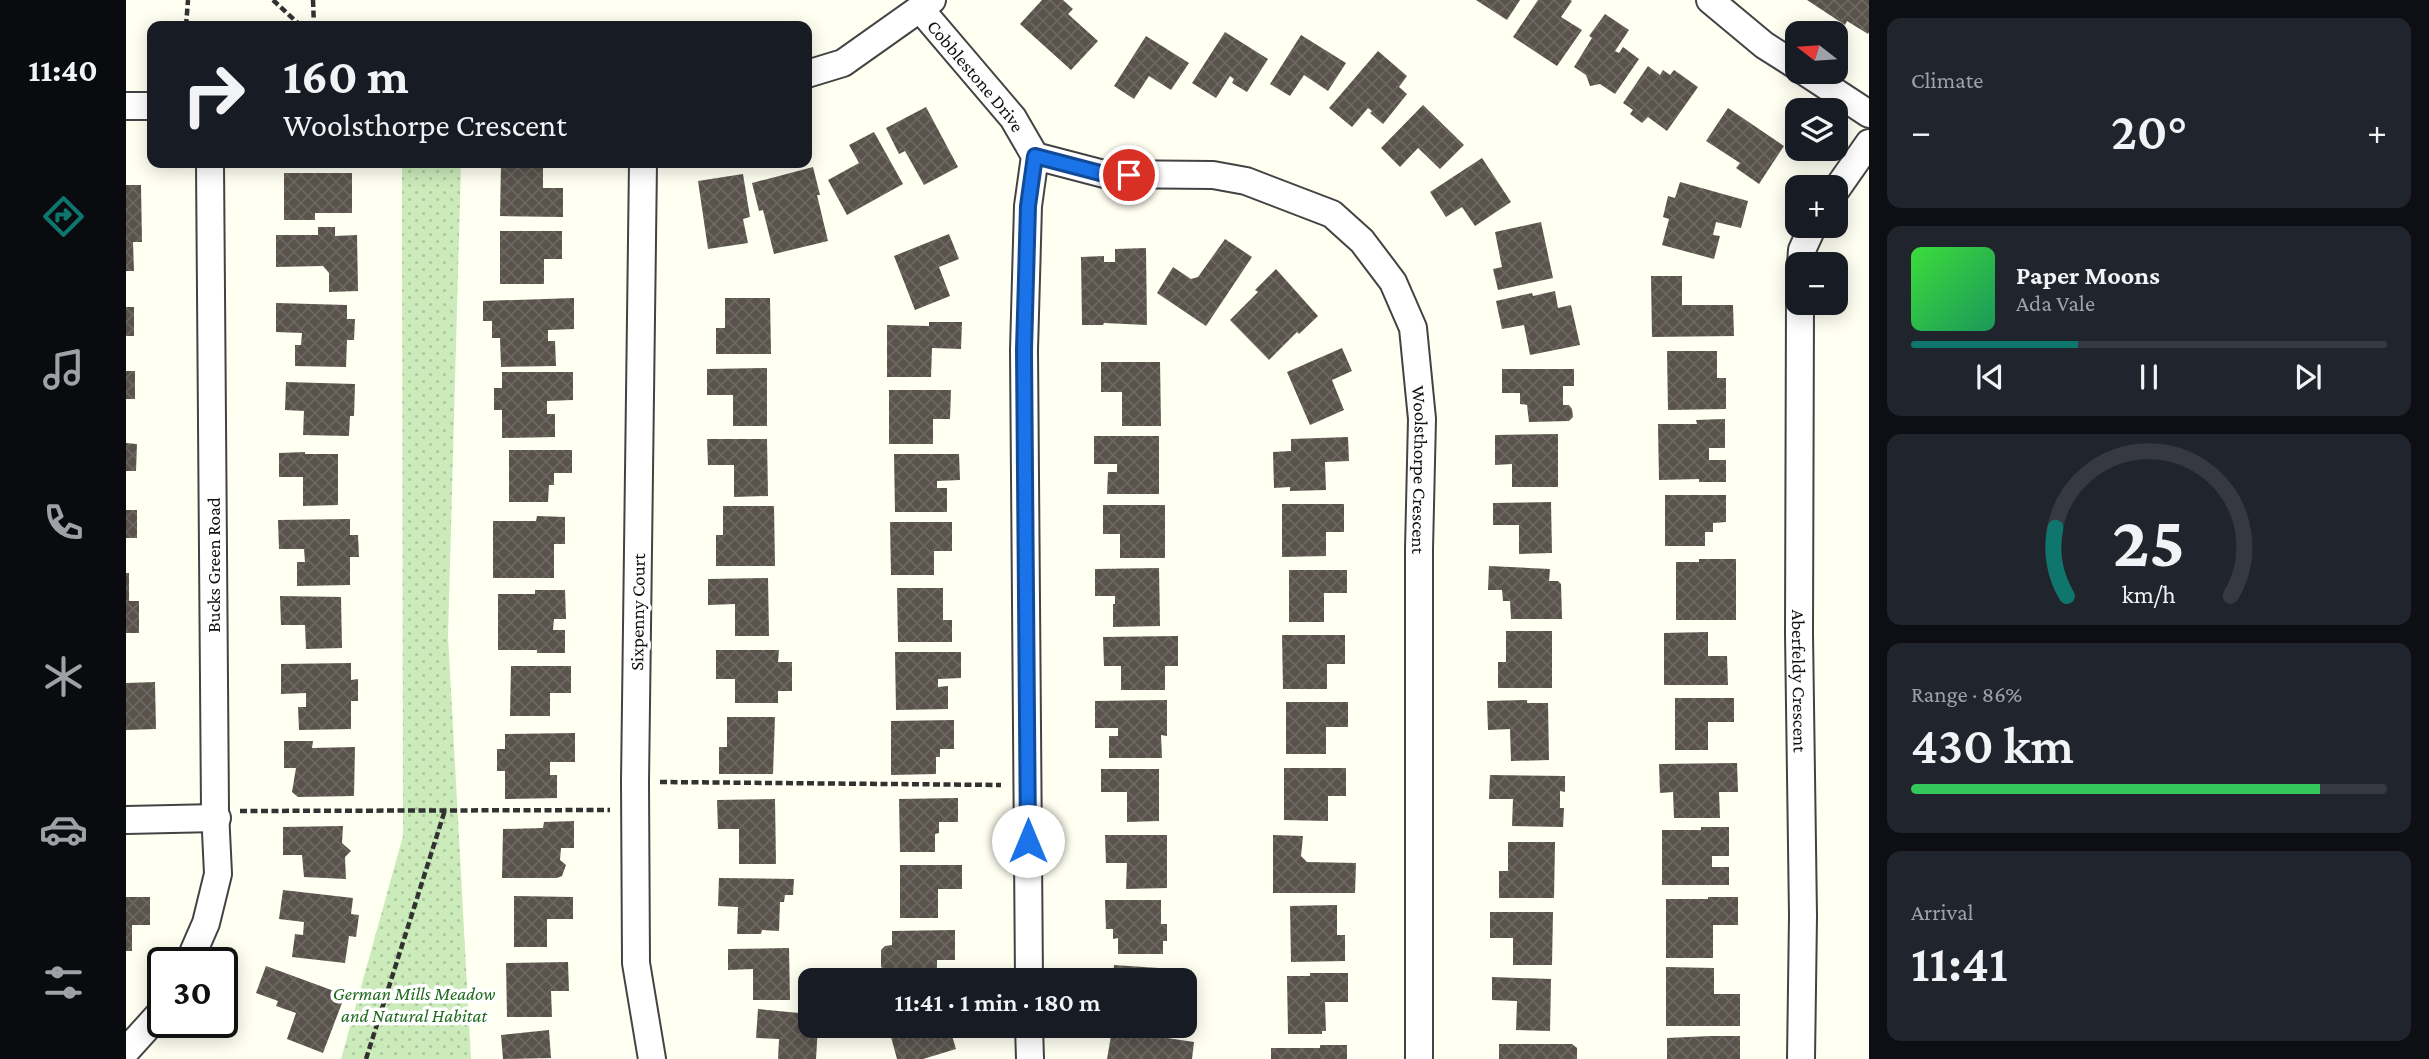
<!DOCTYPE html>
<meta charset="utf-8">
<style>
:root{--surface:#171b24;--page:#20242c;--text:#f1f3f6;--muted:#9ea1a6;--line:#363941;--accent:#0f766e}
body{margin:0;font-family:"Crimson Pro",serif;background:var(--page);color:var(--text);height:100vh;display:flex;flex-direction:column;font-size:26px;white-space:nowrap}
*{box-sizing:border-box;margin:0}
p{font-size:23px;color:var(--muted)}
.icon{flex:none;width:38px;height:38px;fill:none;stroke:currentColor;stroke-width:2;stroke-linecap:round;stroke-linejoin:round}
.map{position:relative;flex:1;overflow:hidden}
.side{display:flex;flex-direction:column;gap:18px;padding:18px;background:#0d0f14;width:560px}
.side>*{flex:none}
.banner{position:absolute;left:21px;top:21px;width:665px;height:147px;border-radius:14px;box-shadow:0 4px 18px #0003;background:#171b24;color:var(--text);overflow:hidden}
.needle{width:46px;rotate:287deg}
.fabs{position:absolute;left:1659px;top:21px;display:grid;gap:14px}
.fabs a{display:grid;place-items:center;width:63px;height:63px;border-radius:14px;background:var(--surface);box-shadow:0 4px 18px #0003;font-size:35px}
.speed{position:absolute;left:21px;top:947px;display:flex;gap:14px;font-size:35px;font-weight:700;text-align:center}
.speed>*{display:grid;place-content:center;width:91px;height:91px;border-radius:50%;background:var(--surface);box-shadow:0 4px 18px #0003;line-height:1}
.speed .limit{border:4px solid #111;border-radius:10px;background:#fff;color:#111}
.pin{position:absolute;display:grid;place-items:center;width:60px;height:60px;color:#fff;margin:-30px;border:4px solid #fff;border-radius:50%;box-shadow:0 2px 7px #0007}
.me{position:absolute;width:77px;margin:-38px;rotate:0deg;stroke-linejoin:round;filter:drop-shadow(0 0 5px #0008)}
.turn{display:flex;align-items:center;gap:24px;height:147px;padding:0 21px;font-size:32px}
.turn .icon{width:91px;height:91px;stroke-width:2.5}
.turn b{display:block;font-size:49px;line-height:60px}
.big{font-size:52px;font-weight:600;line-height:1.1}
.side .tile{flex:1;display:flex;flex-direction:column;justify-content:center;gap:10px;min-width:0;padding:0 24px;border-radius:14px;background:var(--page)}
.side .dial{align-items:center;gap:0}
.dial svg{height:182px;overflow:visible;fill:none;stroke:var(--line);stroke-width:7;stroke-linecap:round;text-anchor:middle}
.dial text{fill:var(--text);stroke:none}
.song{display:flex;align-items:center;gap:21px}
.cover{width:84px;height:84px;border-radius:10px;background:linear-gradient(135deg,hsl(120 70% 55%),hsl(150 70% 35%))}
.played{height:7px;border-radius:4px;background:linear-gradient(90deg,var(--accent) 35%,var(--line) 35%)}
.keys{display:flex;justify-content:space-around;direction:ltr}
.heat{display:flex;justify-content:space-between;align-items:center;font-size:38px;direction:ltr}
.charge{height:10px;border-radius:5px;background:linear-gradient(90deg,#34c759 86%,var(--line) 0)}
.trip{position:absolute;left:672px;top:968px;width:399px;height:70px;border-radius:14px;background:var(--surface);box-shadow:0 4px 18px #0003;font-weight:600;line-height:70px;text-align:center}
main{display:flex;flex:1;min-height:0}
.dock{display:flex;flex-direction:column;width:126px;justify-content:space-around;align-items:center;background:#090b0e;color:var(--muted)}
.dock .icon{width:49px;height:49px}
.dock .selected{color:var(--accent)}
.dock b{font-size:32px;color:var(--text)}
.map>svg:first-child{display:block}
.green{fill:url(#green-dots)}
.building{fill:url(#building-cross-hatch)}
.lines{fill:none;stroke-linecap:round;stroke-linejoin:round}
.minor-casing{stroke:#434343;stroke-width:30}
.path{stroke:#323232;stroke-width:4.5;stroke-dasharray:7 3.5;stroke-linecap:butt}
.minor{stroke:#fff;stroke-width:26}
.route-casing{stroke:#114b97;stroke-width:18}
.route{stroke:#1a73e8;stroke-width:12}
.labels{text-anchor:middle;stroke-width:7;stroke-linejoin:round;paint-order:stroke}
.street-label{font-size:19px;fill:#101010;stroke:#fff}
.park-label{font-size:19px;font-style:italic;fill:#206a1e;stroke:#fff}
</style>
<main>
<nav class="dock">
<b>11:40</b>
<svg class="icon selected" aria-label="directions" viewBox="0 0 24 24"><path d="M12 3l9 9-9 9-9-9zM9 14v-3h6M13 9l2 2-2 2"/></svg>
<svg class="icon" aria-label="music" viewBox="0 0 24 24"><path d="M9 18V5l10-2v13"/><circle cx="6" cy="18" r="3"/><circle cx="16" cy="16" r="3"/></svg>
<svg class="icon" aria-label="phone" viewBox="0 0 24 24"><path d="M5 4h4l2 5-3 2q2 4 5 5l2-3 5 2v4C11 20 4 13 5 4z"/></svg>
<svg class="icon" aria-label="climate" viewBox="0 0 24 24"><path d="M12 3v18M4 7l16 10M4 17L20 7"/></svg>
<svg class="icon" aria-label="car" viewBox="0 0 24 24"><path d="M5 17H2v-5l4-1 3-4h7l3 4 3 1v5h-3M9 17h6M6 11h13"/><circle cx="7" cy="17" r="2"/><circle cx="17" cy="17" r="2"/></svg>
<svg class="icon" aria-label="filters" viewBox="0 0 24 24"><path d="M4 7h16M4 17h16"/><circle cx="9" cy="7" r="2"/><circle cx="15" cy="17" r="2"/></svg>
</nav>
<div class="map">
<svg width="1743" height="1059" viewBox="0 0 1743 1059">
<defs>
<pattern id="green-dots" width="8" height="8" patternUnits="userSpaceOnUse" patternTransform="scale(1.75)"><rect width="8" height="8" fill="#cbebba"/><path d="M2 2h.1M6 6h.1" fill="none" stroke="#adc89f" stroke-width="1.8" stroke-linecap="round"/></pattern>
<pattern id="building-cross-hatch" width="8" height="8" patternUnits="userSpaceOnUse" patternTransform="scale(1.75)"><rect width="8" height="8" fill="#59534c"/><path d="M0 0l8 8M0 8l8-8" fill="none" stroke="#6c6761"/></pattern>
</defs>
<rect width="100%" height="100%" fill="#fffff2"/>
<path class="green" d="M276,163H335L322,636L345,1059H215L277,836Z"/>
<g class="building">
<path d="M916,0H937L947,9L942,14L972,41L945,70L894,24Z"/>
<path d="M1350,0H1394L1381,20Z"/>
<path d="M1412,0H1444L1446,1L1435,17L1456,30L1431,66L1387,37Z"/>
<path d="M1681,0H1743V32L1742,34L1721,21L1719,25Z"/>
<path d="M1479,14L1503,30L1489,51L1493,53L1497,47L1513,59L1489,94L1474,84L1464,86L1460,75L1448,67L1466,38L1463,36Z"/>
<path d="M1099,32L1142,59L1121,92L1106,83L1108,79L1104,76L1090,98L1066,83Z"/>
<path d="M1175,35L1220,63L1202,91L1178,75L1164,96L1144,84Z"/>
<path d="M1020,36L1063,63L1045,90L1023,76L1008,99L988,86Z"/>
<path d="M1252,51L1281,76L1273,87L1281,94L1257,124L1244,113L1246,111L1242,108L1226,127L1203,108Z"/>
<path d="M1522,66L1534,75L1537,70L1544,75L1548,70L1572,87L1541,131L1522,117L1516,123L1504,114L1507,110L1497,103Z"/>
<path d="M1297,105L1338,145L1314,169L1292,148L1274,167L1255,148Z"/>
<path d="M800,107L832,167L798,185L779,151L773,154L760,128Z"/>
<path d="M1602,108L1658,146L1633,184L1610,168L1614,163L1580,141Z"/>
<path d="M748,132L777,184L721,215L702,180L733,163L723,145Z"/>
<path d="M1356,158L1385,202L1349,226L1336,207L1320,217L1304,192Z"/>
<path d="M375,164H417V188H437V217L374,216Z"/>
<path d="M687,167L694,195H691L702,241L648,254L637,210L633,211L626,183Z"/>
<path d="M158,173H226V213H189V220H158Z"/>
<path d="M617,174L624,217L617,219L622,243L582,249L572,181Z"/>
<path d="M1554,182L1622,201L1615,228L1590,222L1587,235L1594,236L1588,259L1536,245L1543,219L1537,217L1542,196L1549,198Z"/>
<path d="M0,185H15L16,242H7L8,271H0Z"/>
<path d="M1415,222L1427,278L1372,290L1367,269L1376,267L1369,232Z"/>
<path d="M192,227H209V236L231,235L232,291L203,292V273L197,266L150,267V235H192Z"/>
<path d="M374,231H436V259H418V284H374Z"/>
<path d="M823,234L833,259L813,267L824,296L789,310L768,256Z"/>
<path d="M1099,239L1126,257L1080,326L1031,293L1047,267L1065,279L1072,277Z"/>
<path d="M1020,248L1021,325L978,323L977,325H956L955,257L978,256V262H989V249Z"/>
<path d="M1150,269L1192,316L1173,334L1171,332L1143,360L1104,320L1132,292L1129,290Z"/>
<path d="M1525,276H1556V305H1607L1608,336L1526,337Z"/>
<path d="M1429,291L1432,308L1445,305L1454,345L1404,355L1398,325L1376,329L1370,301L1406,293L1407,296Z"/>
<path d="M448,298V329L422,330V341H429L430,366L375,367L374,338H366V321H357V301Z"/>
<path d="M599,298H644L645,354H590V328H599Z"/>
<path d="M150,303L221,305V319H229L228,340H221L220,367L169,366V345H175L176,333L150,332Z"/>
<rect x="0" y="307" width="8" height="29"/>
<path d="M803,322H836L835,349L806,348L805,377H761V325L803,326Z"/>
<path d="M1216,348L1226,371L1206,380L1218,410L1184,425L1161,372Z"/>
<path d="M1541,351H1591V378H1600V409L1542,410Z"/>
<path d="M975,362H1034L1035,426H996V392H975Z"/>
<path d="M641,368V426H607V395H581V369Z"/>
<path d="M1376,369H1448V386H1437V405H1443L1446,409L1447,417L1443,421L1403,422L1401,405L1394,404V393H1376Z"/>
<rect x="0" y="371" width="9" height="28"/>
<path d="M376,372H447V400L421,401V414H429V437L376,438V410H368V388H376Z"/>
<path d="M160,382L229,384L228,416H224L223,436L177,435L178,411L159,410Z"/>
<path d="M763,390H825L824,419H807V444H763Z"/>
<path d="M1599,419V448H1583V460H1600V482H1573V479L1533,480L1532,424H1571L1570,420Z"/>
<path d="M1432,434V487H1386V464L1369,465V435Z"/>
<path d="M968,436H1033V494H981L982,472H991V464H968Z"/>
<path d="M1222,437L1223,461L1199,462L1200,490L1164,491V487L1148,488L1147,452L1165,451V439Z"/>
<path d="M581,439H641L642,496L608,497V465H582Z"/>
<path d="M0,443L11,444L10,471H0Z"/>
<path d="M383,450H446V473H428V485H423L422,502H383Z"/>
<path d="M179,452V454H212V505L177,506V477H153V453Z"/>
<path d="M768,454H833L834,480L811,481V488H821V512H769Z"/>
<path d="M1539,495H1600V522L1587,523V532H1579V546H1539Z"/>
<path d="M1425,502L1426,553L1393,554V525H1367V503Z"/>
<path d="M1156,504H1218V532H1200V556L1156,557Z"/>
<path d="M977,505H1039V558H994V534H977Z"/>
<path d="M597,506H648L649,566H590V535H597Z"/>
<rect x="0" y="510" width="11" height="28"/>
<path d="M411,516L439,517V544H428V578H367V521H410Z"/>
<path d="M224,519V535H232L233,557H224V585L171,586V562H179L178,549H153L152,520Z"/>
<path d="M764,522H826V551H808V575H765Z"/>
<path d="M1573,559H1610V620H1550V562H1573Z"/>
<path d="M1363,566L1424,569L1423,581H1432L1435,584L1436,619H1385L1384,601H1377L1376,590H1362Z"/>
<path d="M1033,568L1034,626L987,627V604H989V596H969V569Z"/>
<path d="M1163,570H1221V593H1198V622H1163Z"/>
<path d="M0,573H3V601H13V633H0Z"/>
<path d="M642,578L643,636H609V604L582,605V579Z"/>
<path d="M771,588H817V620H826V642H772Z"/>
<path d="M409,590H439L440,619H428L427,630H439V653H411V650H372V594H409Z"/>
<path d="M154,596L215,597L216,648L180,649L179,625H155Z"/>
<path d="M1380,631H1426V688H1372V662H1380Z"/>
<path d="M1582,632V656H1601L1602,685H1538V633Z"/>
<path d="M1156,635H1219V664H1201V689H1157Z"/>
<path d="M1052,636V666H1039V690H995V666H978L977,637Z"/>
<path d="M590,650H653L652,662H666V691H652V703H609V679H590Z"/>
<path d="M769,652H835V678L812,679V687L822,686V709L770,710Z"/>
<path d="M225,663V680L232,679V701H225V729L173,730L172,707H180V693L155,694V664Z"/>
<path d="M385,666H445V693H424V716H384Z"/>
<path d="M29,682L30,729L0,730V683Z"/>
<path d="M1549,698H1608V722H1582V750H1549Z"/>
<path d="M1041,700V736L1035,735L1036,758H983V736H992V728H969V701Z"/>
<path d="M1401,700V703H1422L1423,760L1385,761L1384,729L1362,730L1361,701Z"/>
<path d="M1160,702H1222V727H1200V754H1160Z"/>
<path d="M601,717H649L647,774H593V747H601Z"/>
<path d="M828,720V749H814V757H810V774L765,775V721Z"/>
<path d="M449,733V762H424V775H431V798L379,799V771H371V749H379V734Z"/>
<path d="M158,741H187L186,748L229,747L228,796L172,797L166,792L170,768H158Z"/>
<path d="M1611,763L1612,792H1593L1594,818H1548L1547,792L1534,793L1533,764Z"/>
<path d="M1158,768H1220V796H1202V821L1158,820Z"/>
<path d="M975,769H1033V821L1001,822V792H975Z"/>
<path d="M1364,775L1439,776V792L1434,791V808H1438L1437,827L1386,826L1387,799H1363Z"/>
<path d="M832,798V822H813V833L809,834V852H774L773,799Z"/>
<path d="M649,799L650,864H613V829H592L591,800Z"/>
<path d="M448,821V848H435L434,860L440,865L436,876L431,878H376L377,829L417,828L418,822Z"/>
<path d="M217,826L216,843L225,851L219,857L220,879L178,877L176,855H157V827Z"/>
<path d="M1575,827H1603V856H1586V867H1603V885H1536V830H1575Z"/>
<path d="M979,835H1041V888L1000,889L1001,863H980Z"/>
<path d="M1147,835L1177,836L1175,856L1181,862L1230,863L1229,893H1147Z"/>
<path d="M1382,842H1429L1428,898H1373V871H1382Z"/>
<path d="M774,865H836V889H812V918H774Z"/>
<path d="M593,878L668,879L667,895H659L658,902H654L653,931L636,930L635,934H611L612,907L592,906Z"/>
<path d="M157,890L227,898L225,914L233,915L230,937L223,936L219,963L166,957L169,934L177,935L178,922L153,919Z"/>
<path d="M388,896L447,897V919H421V947H388Z"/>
<path d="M0,897H24V925H6V951H0Z"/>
<path d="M1582,897H1612V925H1587V958H1540V899H1582Z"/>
<path d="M979,900H1035V924H1041V941H1037V954H992V938L987,939V929H980Z"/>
<path d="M1211,905V935H1219V961L1165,962L1164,906Z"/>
<path d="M1364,912H1427L1426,965H1387V938H1364Z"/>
<path d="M829,930V960H811V980H767L766,969L759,970L755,967V950L759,946L766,945V931Z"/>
<path d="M663,948L664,1000H627V969L602,970V949Z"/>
<path d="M442,962L443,991H425L426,1017H381L380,963Z"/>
<path d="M988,965L1047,969V980H987Z"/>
<path d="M140,966L219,995L197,1053L161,1039L170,1013L150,1006L152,1001L130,993Z"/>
<path d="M1540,967L1588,968V994H1614V1026H1540Z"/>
<path d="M1184,973H1222V1002H1199L1200,1031H1196V1034H1162L1161,976H1184Z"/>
<path d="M1366,977L1425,979L1424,1031L1390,1030L1391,1001L1366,1000Z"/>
<path d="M632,1009L684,1014V1026H692L690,1059H652L653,1039L630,1038Z"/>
<path d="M762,1026H823L830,1049L797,1059H771Z"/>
<path d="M423,1030L425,1058L377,1059L375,1035Z"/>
<path d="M986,1030L1068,1042L1066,1059H981Z"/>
<path d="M1585,1036H1614V1059H1541V1038Z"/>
<path d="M1373,1044H1446L1451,1048V1059H1373Z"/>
<path d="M1194,1045H1221V1059H1145V1048H1194Z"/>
</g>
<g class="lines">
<g class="minor-casing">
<g id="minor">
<path d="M1584,0L1638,45L1671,66"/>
<path id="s1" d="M795,10L887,118L909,156L902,206L898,350L903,980"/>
<path d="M1679,72L1743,114"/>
<path d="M681,74L717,63L806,0"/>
<path d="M0,106H26"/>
<path id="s2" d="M909,156L978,174L1087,175L1120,181L1206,214L1236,241L1267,282L1287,328L1296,419L1293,549V1059"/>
<path d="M517,163L509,782L510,963L526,1059"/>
<path d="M1710,190L1743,143"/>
<path d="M1675,264L1676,250L1687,226"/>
<path id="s3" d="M1674,303L1673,634L1677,916L1675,1059"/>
<path d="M0,820L91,818"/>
<path d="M63,962L80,923L92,874L89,811L84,163"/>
<path d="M903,1026L904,1059"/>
<path d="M0,1051L37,1010"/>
</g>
</g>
<g class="path">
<path d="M147,0L175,26"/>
<path d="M187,0L188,26"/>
<path d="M60,26L62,0"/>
<path d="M534,782L875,785"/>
<path d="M114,811L484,810"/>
<path d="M240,1059L319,810"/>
</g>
<use href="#minor" class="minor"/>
</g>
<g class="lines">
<g class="route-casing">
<path id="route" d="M902,841L898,350L902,206L909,156L978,174L1003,175"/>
</g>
<use href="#route" class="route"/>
</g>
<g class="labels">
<g class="street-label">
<text dy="7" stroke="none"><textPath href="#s1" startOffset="86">Cobblestone Drive</textPath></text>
<text dy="7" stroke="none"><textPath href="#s2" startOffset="590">Woolsthorpe Crescent</textPath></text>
<text transform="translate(87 565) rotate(-90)" y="7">Bucks Green Road</text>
<text transform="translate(511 612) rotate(-89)" y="7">Sixpenny Court</text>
<text dy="7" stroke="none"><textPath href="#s3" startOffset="378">Aberfeldy Crescent</textPath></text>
</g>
<g class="park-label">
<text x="288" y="1000">German Mills Meadow<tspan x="288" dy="22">and Natural Habitat</tspan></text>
</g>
</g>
</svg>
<div class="fabs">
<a><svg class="needle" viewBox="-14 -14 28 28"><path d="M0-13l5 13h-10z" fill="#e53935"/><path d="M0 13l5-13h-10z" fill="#9ea1a6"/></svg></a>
<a><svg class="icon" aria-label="layers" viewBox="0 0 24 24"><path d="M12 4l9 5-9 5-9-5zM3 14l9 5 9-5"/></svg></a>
<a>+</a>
<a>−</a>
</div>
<div class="speed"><div class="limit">30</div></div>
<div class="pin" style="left:1003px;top:175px;background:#d93025"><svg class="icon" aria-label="arrive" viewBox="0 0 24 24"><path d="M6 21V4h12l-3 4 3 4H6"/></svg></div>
<svg class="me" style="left:902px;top:841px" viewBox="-20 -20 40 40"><circle r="19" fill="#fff"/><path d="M0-13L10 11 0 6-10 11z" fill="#1a73e8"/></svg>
<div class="trip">11:41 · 1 min · 180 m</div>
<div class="banner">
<div class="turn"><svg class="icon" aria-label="right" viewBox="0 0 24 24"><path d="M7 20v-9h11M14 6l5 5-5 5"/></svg><div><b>160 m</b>Woolsthorpe Crescent</div></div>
</div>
</div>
<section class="side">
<div class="tile"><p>Climate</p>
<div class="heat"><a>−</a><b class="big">20°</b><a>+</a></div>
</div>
<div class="tile">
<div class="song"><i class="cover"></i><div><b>Paper Moons</b><p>Ada Vale</p></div></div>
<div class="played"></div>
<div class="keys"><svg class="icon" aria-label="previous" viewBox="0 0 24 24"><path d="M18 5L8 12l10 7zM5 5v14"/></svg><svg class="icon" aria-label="pause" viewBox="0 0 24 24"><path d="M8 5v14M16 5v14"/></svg><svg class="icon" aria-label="next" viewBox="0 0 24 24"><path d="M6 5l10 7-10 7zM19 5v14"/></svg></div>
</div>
<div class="tile dial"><svg viewBox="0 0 100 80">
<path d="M14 69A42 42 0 1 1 86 69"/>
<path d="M14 69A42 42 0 0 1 9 39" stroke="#0f766e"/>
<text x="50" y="56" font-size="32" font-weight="700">25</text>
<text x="50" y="72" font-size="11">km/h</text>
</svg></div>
<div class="tile"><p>Range · 86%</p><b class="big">430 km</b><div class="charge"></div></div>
<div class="tile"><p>Arrival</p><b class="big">11:41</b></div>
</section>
</main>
